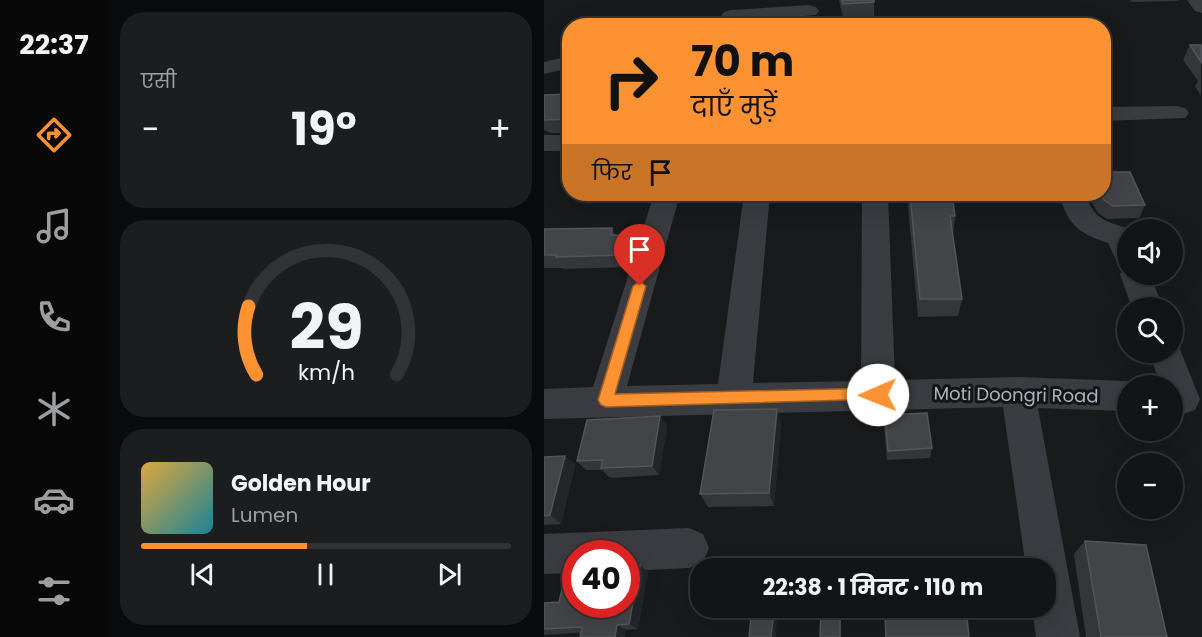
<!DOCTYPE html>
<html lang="hi">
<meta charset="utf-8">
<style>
:root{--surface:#131415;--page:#1c1d1e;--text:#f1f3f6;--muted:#9d9ea0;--line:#323334;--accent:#fc9231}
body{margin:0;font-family:Poppins,"Noto Sans Devanagari",sans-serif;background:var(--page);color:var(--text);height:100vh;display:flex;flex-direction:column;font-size:22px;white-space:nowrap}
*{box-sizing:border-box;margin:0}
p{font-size:20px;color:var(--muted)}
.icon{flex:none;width:33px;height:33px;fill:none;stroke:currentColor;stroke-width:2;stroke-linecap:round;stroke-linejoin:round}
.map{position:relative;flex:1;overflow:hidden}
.drawer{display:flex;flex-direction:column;gap:12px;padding:12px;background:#0a0b0c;width:436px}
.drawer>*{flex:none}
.guide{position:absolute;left:18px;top:18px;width:549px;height:183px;border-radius:24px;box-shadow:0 6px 24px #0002,0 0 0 2px var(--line);background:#fc9231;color:#111;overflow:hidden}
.buttons{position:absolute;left:573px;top:219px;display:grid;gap:12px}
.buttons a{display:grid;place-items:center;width:66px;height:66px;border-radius:50%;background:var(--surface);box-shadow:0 6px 24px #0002,0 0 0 2px var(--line);font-size:30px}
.speed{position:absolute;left:18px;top:540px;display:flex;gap:12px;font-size:30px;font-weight:700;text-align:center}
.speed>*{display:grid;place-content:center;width:78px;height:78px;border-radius:50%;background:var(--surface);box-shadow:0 6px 24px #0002,0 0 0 2px var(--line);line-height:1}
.speed .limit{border:9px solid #d22;background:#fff;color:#111}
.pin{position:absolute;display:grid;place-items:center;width:51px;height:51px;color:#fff;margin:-62px -26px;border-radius:50% 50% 50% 0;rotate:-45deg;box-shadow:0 0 6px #0007}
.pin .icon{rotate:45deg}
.me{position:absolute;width:66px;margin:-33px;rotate:269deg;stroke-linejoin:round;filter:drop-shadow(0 0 4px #0008)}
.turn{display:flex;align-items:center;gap:21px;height:126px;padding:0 30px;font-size:27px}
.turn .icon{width:78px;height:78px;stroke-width:2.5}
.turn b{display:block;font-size:42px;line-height:51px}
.then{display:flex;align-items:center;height:57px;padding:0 30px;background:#0003;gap:12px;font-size:22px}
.big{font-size:45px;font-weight:700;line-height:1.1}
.drawer .widget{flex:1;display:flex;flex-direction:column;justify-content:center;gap:9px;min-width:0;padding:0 21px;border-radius:24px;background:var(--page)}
.drawer .dial{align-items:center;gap:0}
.dial svg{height:156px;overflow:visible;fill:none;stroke:var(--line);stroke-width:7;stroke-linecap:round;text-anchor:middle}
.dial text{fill:var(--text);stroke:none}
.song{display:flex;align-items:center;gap:18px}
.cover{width:72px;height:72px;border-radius:9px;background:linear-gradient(135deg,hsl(40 70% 55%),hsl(190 70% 35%))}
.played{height:6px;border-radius:3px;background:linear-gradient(90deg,var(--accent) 45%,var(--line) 45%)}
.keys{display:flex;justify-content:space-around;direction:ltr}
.heat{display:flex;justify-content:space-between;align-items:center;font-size:33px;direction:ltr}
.trip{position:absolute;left:146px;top:558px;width:366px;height:60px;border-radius:24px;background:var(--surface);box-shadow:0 6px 24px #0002,0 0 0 2px var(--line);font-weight:700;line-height:60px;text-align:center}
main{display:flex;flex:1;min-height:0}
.dock{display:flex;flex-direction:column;width:108px;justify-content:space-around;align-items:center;background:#080808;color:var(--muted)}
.dock .icon{width:42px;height:42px}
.dock .active{color:var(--accent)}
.dock b{font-size:27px;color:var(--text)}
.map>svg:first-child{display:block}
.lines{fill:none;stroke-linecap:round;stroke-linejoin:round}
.minor{fill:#3a3c41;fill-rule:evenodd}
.wall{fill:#35363a}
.shaded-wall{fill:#242528}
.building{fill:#424448;stroke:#52555a;stroke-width:1.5}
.route{fill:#fc9231;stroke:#a45f20;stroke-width:1.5}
.labels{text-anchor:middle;stroke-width:6;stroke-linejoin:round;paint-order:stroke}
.street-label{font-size:18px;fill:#abb3bc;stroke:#141517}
</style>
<main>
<nav class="dock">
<b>22:37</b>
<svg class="icon active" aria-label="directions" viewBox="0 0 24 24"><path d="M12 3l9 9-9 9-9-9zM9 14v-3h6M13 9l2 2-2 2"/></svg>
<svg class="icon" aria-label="music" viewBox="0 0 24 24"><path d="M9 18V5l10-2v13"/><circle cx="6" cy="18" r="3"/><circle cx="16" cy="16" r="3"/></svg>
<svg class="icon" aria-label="phone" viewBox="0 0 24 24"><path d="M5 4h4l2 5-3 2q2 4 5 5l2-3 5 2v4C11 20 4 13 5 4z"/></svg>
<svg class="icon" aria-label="climate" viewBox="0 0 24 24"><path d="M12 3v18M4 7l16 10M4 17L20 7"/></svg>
<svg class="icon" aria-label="car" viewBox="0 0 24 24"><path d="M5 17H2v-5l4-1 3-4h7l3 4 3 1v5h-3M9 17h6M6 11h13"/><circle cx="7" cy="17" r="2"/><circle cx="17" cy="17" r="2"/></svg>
<svg class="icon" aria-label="filters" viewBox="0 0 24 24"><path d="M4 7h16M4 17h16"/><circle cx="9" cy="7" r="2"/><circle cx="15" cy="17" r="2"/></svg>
</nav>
<section class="drawer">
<div class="widget"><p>एसी</p>
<div class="heat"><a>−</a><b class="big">19°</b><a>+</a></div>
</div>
<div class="widget dial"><svg viewBox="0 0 100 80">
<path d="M14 69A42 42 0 1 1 86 69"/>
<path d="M14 69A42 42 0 0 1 10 34" stroke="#fc9231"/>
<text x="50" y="56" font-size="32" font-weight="700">29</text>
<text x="50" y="72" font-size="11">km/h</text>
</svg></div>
<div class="widget">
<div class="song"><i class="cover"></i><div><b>Golden Hour</b><p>Lumen</p></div></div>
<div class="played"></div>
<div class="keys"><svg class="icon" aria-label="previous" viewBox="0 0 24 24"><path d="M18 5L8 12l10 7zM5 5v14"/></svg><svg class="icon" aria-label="pause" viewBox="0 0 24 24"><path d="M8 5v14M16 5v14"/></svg><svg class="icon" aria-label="next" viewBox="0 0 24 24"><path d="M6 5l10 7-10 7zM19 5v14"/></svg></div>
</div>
</section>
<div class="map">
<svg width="658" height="637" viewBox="0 0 658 637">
<rect width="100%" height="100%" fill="#191a1c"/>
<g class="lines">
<g class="minor">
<path d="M643,0H658V13L651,11Z"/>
<path d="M265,5L272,7L275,11L272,15L187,22L180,20L177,16L180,12L187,10Z"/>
<path d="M26,56V68L0,74V62Z"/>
<path d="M633,106L641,108L645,113L641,118L560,121V107Z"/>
<rect x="0" y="135" width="26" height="16"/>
<path d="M110,194H136L83,386L174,384L200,194H226L209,383L317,381L318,194H344L351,380L474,377L584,381L596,385L584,386V411L494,408L536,637H492L488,608H501V568H482L459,407L0,419V389L49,387Z"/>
<path d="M515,194H541C551,220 560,221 586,229L584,230V274H606L619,308H588L576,274L581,266L574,264L564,243C534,233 524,225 515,194Z"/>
<path d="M628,341L633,342L656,399L651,410L639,414L628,410V386H617L605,352H628Z"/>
<path d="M145,528L159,534L165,548L159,562L145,568L82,571V554H32V573L0,574V534Z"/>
</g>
</g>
<g class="wall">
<path d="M295,0H330V20L300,22Z"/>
<path d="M586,0H634V1L587,2Z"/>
<path d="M646,45H657V96L651,86L654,81L639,60Z"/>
<path d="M560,60H568L562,78H560Z"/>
<path d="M26,94V133H7L0,130V95Z"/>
<path d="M363,194H408L411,216L409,234L418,299L414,316L374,317Z"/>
<path d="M543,194H560L601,205L595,218L563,219L554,213Z"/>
<path d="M68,228L71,235H85L91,247L84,267L20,269L19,268H0V229Z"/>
<path d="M341,415L388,448L386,458L343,460L340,426Z"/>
<path d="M116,416L123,426L115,475L66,478L58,470H42L33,461Z"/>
<path d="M237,424L230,506L164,507L156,494Z"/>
<path d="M21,456L31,465L17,524L0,525V457Z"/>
<path d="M541,541L623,637H542L530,554Z"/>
<path d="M96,565L104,572L94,629L0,635V603L15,602Z"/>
<path d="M340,608H422L425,637H341Z"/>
</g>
<g class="shaded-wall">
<path d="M85,235L91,247L84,267L78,255Z"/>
<path d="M233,409L237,424L230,506L225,493Z"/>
<path d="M116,416L123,426L115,475L108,466Z"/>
<path d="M21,456L31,465L17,524L6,515Z"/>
<path d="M96,565L104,572L94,629L85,624Z"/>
<path d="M230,608H234L232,637H227Z"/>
<rect x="296" y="608" width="1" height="29"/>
<path d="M73,625L82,630L81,637H71Z"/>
</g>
<g class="building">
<path d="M298,0H330V2L299,4Z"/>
<path d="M560,43L568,60H560Z"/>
<path d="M646,45H657V62Z"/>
<path d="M26,94V119L0,120V95Z"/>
<path d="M560,172H586L601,205L569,206L560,200L556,194H560Z"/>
<path d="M366,194H408L411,216H406L418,299H376Z"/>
<path d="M68,228L67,235H85L78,255L12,257V255H0V229Z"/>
<path d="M233,409L225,493L156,494L170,410Z"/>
<path d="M383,413L388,448L344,451L341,415Z"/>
<path d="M116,416L108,466L57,468L59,460L33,461L43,420Z"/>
<path d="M21,456L6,515L0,516V457Z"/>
<path d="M541,541L602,545L623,637H557Z"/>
<path d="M96,565L85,624L73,625L71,637H36L38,627L0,629V603L15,602L23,568H32V604H82V566Z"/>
<path d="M208,608H230L227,637H205Z"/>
<path d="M277,608H296V637H276Z"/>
<path d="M341,608H422L425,637H342Z"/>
</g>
<path class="route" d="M96,281L102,286L71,394L334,388L340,390L342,395L340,399L62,407L57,405L54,400L89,286Z"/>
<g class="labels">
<g class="street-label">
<text transform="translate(472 395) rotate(1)" y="6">Moti Doongri Road</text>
</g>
</g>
</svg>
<div class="buttons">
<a><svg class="icon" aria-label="sound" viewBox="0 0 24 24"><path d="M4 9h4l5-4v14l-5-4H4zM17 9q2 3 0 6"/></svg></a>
<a><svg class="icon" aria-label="search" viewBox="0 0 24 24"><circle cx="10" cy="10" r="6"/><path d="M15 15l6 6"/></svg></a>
<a>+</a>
<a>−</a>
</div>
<div class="speed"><div class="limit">40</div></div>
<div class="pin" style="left:96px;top:286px;background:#d93025"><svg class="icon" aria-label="arrive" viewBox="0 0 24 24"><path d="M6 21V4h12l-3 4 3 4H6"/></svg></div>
<svg class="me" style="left:334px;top:395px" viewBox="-20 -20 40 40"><circle r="19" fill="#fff"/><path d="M0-13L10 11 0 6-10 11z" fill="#fc9231"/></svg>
<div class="trip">22:38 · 1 मिनट · 110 m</div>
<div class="guide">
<div class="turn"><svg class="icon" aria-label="right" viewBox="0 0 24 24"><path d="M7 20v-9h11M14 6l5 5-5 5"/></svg><div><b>70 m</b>दाएँ मुड़ें</div></div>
<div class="then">फिर<svg class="icon" aria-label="arrive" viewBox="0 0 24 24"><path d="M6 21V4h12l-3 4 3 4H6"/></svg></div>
</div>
</div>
</main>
